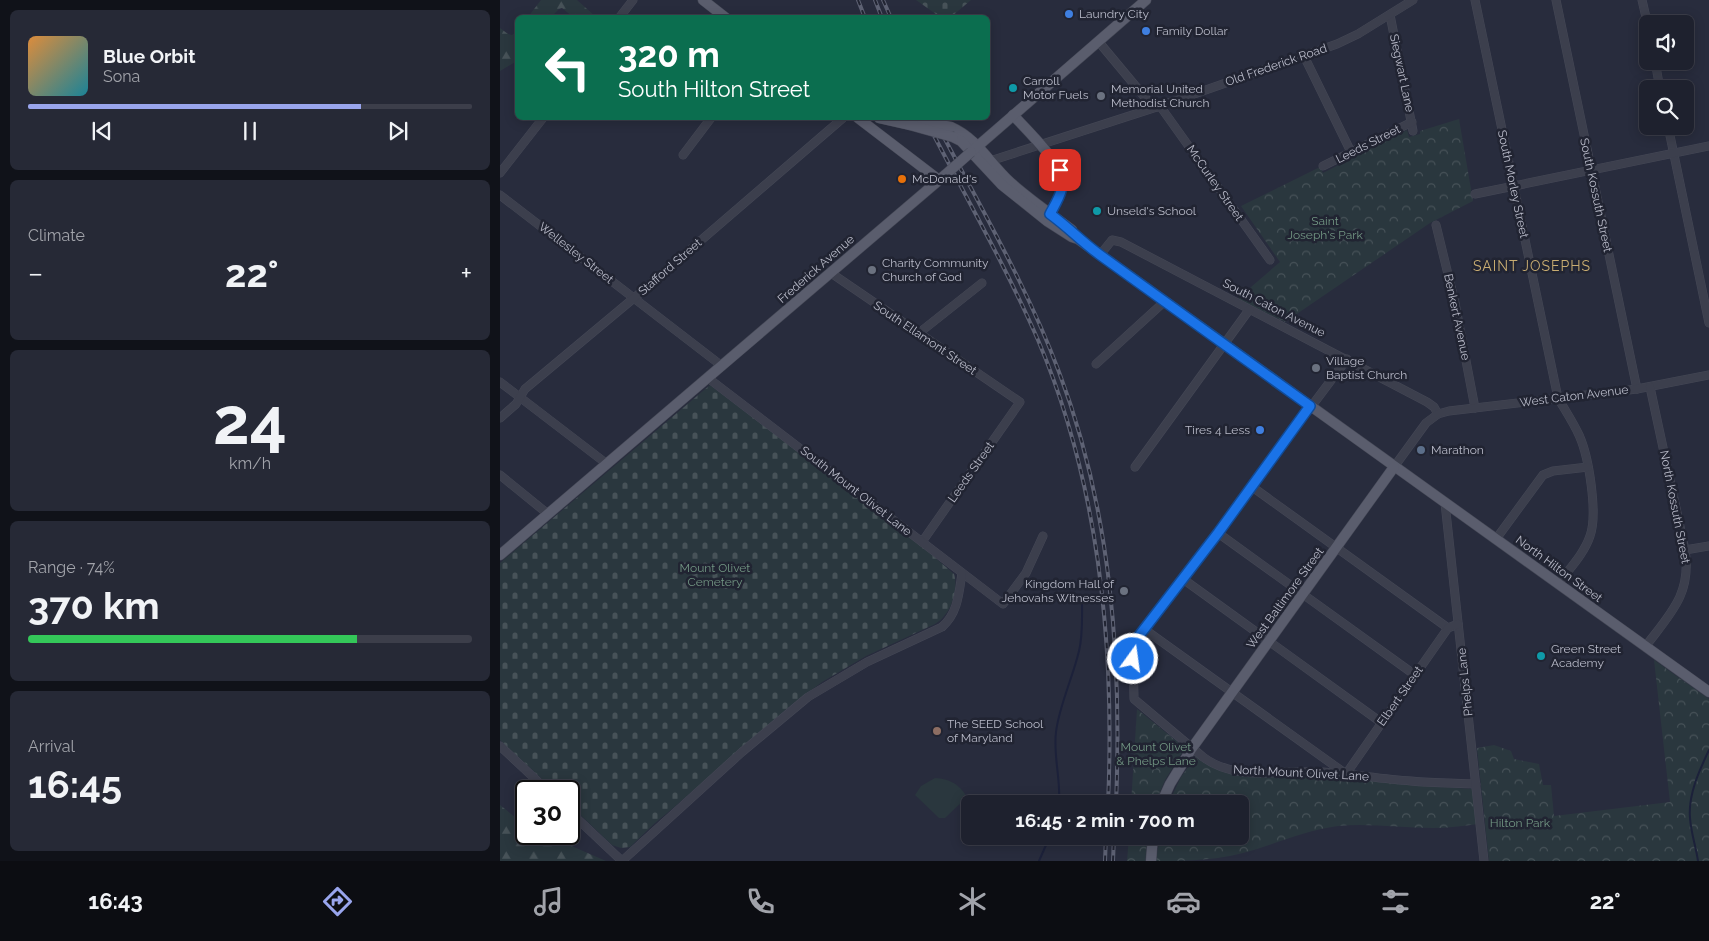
<!DOCTYPE html>
<meta charset="utf-8">
<style>
:root{--surface:#1e212e;--page:#262936;--text:#f1f3f6;--muted:#a1a3aa;--line:#3c3e4a;--accent:#99a5ed}
body{margin:0;font-family:Raleway,sans-serif;background:var(--page);color:var(--text);height:100vh;display:flex;flex-direction:column;font-size:19px;white-space:nowrap}
*{box-sizing:border-box;margin:0}
p{font-size:16px;color:var(--muted)}
.icon{flex:none;width:28px;height:28px;fill:none;stroke:currentColor;stroke-width:2;stroke-linecap:round;stroke-linejoin:round}
.map{position:relative;flex:1;overflow:hidden}
.sheet{display:flex;flex-direction:column;gap:10px;padding:10px;background:#101219;width:500px}
.sheet>*{flex:none}
.hud{position:absolute;left:15px;top:15px;width:475px;height:105px;border-radius:8px;box-shadow:0 2px 12px #0003,0 0 0 1px var(--line);background:#0b6e4f;color:#fff;overflow:hidden}
.controls{position:absolute;left:1139px;top:15px;display:grid;gap:10px}
.controls a{display:grid;place-items:center;width:55px;height:55px;border-radius:8px;background:var(--surface);box-shadow:0 2px 12px #0003,0 0 0 1px var(--line);font-size:25px}
.speed{position:absolute;left:15px;top:780px;display:flex;gap:10px;font-size:25px;font-weight:700;text-align:center}
.speed>*{display:grid;place-content:center;width:65px;height:65px;border-radius:50%;background:var(--surface);box-shadow:0 2px 12px #0003,0 0 0 1px var(--line);line-height:1}
.speed .limit{border:2px solid #111;border-radius:8px;background:#fff;color:#111}
.pin{position:absolute;display:grid;place-items:center;width:42px;height:42px;color:#fff;margin:-21px;border-radius:10px;box-shadow:0 2px 8px #0006}
.me{position:absolute;width:55px;margin:-28px;rotate:14deg;stroke-linejoin:round;filter:drop-shadow(0 0 4px #0008)}
.turn{display:flex;align-items:center;gap:18px;height:105px;padding:0 20px;font-size:22px}
.turn .icon{width:65px;height:65px;stroke-width:2.5}
.turn b{display:block;font-size:35px;line-height:42px}
.big{font-size:38px;font-weight:700;line-height:1.1}
.sheet .tile{flex:1;display:flex;flex-direction:column;justify-content:center;gap:8px;min-width:0;padding:0 18px;border-radius:8px;background:var(--page)}
.sheet .dial{align-items:center;gap:0}
.dial b{font-size:65px;line-height:1}
.song{display:flex;align-items:center;gap:15px}
.cover{width:60px;height:60px;border-radius:8px;background:linear-gradient(135deg,hsl(30 70% 55%),hsl(190 70% 35%))}
.played{height:5px;border-radius:2px;background:linear-gradient(90deg,var(--accent) 75%,var(--line) 75%)}
.keys{display:flex;justify-content:space-around;direction:ltr}
.heat{display:flex;justify-content:space-between;align-items:center;font-size:28px;direction:ltr}
.charge{height:8px;border-radius:4px;background:linear-gradient(90deg,#34c759 74%,var(--line) 0)}
.trip{position:absolute;left:461px;top:795px;width:288px;height:50px;border-radius:8px;background:var(--surface);box-shadow:0 2px 12px #0003,0 0 0 1px var(--line);font-weight:700;line-height:50px;text-align:center}
.dock{display:flex;height:80px;justify-content:space-around;align-items:center;background:#0c0d12;color:var(--muted)}
.dock .icon{width:35px;height:35px}
.dock .selected{color:var(--accent)}
.dock b{font-size:22px;color:var(--text)}
main{display:flex;flex:1;min-height:0}
.map>svg:first-child{display:block}
.grass{fill:#2a373e}
.forest{fill:url(#forest-firs)}
.cemetery{fill:url(#cemetery-stones)}
.park{fill:url(#park-crowns)}
.lines{fill:none;stroke-linecap:round;stroke-linejoin:round}
.stream{stroke:#1c213a;stroke-width:2}
.minor-casing{stroke:#454856;stroke-width:9}
.major-casing{stroke:#454856;stroke-width:11}
.minor{stroke:#3c3f4d;stroke-width:8}
.major{stroke:#5a5d6d;stroke-width:10}
.rail-casing{stroke:#5e6274;stroke-width:4}
.rail{stroke:#212432;stroke-width:2;stroke-dasharray:5.5;stroke-linecap:butt}
.major-bridge-casing{stroke:#454856;stroke-width:11;stroke-linecap:butt}
.major-bridge{stroke:#5a5d6d;stroke-width:10}
.route-casing{stroke:#114b97;stroke-width:12}
.route{stroke:#1a73e8;stroke-width:9}
.shop-dot{fill:#3f7fe0;stroke:#212432;stroke-width:2}
.culture-dot{fill:#0f9aa8;stroke:#212432;stroke-width:2}
.worship-dot{fill:#6b7280;stroke:#212432;stroke-width:2}
.food-dot{fill:#e8710a;stroke:#212432;stroke-width:2}
.service-dot{fill:#5c6f8a;stroke:#212432;stroke-width:2}
.education-dot{fill:#8d6e63;stroke:#212432;stroke-width:2}
.labels{text-anchor:middle;stroke-width:5;stroke-linejoin:round;paint-order:stroke}
.poi-label{font-size:12px;fill:#b8bac8;stroke:#212432;text-anchor:start}
.street-label{font-size:12px;fill:#b8bac8;stroke:#212432}
.park-label{font-size:12px;fill:#729683;stroke:#212432}
.neighbourhood-label{font-size:14px;letter-spacing:1px;fill:#c9ad72;stroke:#212432}
</style>
<main>
<section class="sheet">
<div class="tile">
<div class="song"><i class="cover"></i><div><b>Blue Orbit</b><p>Sona</p></div></div>
<div class="played"></div>
<div class="keys"><svg class="icon" aria-label="previous" viewBox="0 0 24 24"><path d="M18 5L8 12l10 7zM5 5v14"/></svg><svg class="icon" aria-label="pause" viewBox="0 0 24 24"><path d="M8 5v14M16 5v14"/></svg><svg class="icon" aria-label="next" viewBox="0 0 24 24"><path d="M6 5l10 7-10 7zM19 5v14"/></svg></div>
</div>
<div class="tile"><p>Climate</p>
<div class="heat"><a>−</a><b class="big">22°</b><a>+</a></div>
</div>
<div class="tile dial"><b>24</b><p>km/h</p></div>
<div class="tile"><p>Range · 74%</p><b class="big">370 km</b><div class="charge"></div></div>
<div class="tile"><p>Arrival</p><b class="big">16:45</b></div>
</section>
<div class="map">
<svg width="1209" height="861" viewBox="0 0 1209 861">
<defs>
<pattern id="forest-firs" width="22" height="20" patternUnits="userSpaceOnUse" patternTransform="scale(1.25)"><rect width="22" height="20" fill="#2a373e"/><path d="M5 1l3.5 6h-7zM16 11l3.5 6h-7z" fill="#475258"/></pattern>
<pattern id="cemetery-stones" width="16" height="16" patternUnits="userSpaceOnUse" patternTransform="scale(1.25)"><rect width="16" height="16" fill="#2a373e"/><path d="M2 7V4a2 2 0 0 1 4 0v3zM10 15v-3a2 2 0 0 1 4 0v3z" fill="#475258"/></pattern>
<pattern id="park-crowns" width="20" height="18" patternUnits="userSpaceOnUse" patternTransform="scale(1.25)"><rect width="20" height="18" fill="#2a373e"/><path d="M2 6a3 3 0 1 1 6 0M12 15a3 3 0 1 1 6 0" fill="none" stroke="#475258"/></pattern>
</defs>
<rect width="100%" height="100%" fill="#282c3d"/>
<path class="grass" d="M435,778C450,779 459,784 467,797L445,818H439L415,795L421,786Z"/>
<g class="forest">
<path d="M41,0H77L96,17H73L62,8L59,9L51,17H28Z"/>
<path d="M0,28L8,34L12,35L18,31L17,61L0,71Z"/>
<path d="M0,805L26,826V834H44L106,861H0Z"/>
</g>
<g class="cemetery">
<path d="M416,0H471L451,17H440Z"/>
<path d="M210,385L409,535L454,574C458,586 453,607 444,616C442,619 438,622 435,624L366,656L322,682L289,707L172,809L155,823L130,847L121,848L112,845L69,804V791H55L0,740V563Z"/>
</g>
<g class="park">
<path d="M959,119L973,201L930,223L785,322L737,299L780,262L741,206L820,167L823,173L907,130L909,137L920,134V131Z"/>
<path d="M1154,660L1209,699V861H989L977,748L994,745L1011,751L1014,759L1039,764L1043,785H1051L1054,816L1170,802Z"/>
<path d="M637,709L685,748L665,780L655,804H631Z"/>
<path d="M696,756C738,787 779,773 825,776C846,777 868,781 889,783C917,786 945,787 973,789L978,824C963,826 948,828 933,828C901,828 869,823 838,826C808,830 782,841 754,850C722,860 690,861 656,861L660,836H740V804H668L681,777Z"/>
<path d="M629,836H648L645,861H627Z"/>
</g>
<g class="lines">
<g class="stream">
<path d="M559,804C561,779 553,756 556,732C559,706 573,677 579,651C583,635 582,618 582,601"/>
<path d="M539,861L550,836"/>
<path d="M1198,861C1196,847 1191,833 1190,818C1188,795 1199,771 1209,750"/>
</g>
<g class="minor-casing">
<g id="minor">
<path d="M975,0L1058,398C1065,410 1073,422 1079,435C1089,457 1098,514 1090,536C1084,554 1069,569 1058,584"/>
<path d="M1056,0L1137,389"/>
<path d="M1142,0L1148,26"/>
<path d="M890,15L913,131"/>
<path d="M119,18L133,0"/>
<path d="M598,41L648,101L657,107"/>
<path d="M804,56L851,152"/>
<path d="M1155,61L1160,89"/>
<path d="M660,106L770,260"/>
<path d="M1168,126L1209,323"/>
<path d="M183,155L211,118"/>
<path d="M490,161L660,106L837,44L858,34L913,0"/>
<path d="M823,166L912,122"/>
<path d="M0,173L43,118"/>
<path d="M975,194L1209,146"/>
<path d="M0,195L222,366"/>
<path d="M936,225L955,303L975,408"/>
<path d="M600,255L612,240L621,242L927,402L934,407L938,414"/>
<path d="M331,273L520,402L422,542"/>
<path d="M419,333L482,283"/>
<path d="M596,364L664,302"/>
<path d="M208,378L503,604L526,573L543,536"/>
<path d="M0,382L107,464"/>
<path d="M810,406L718,533L635,641L633,649L634,699L703,757C738,783 783,769 823,772C852,774 881,779 911,781C932,783 954,783 976,784"/>
<path d="M811,407L847,359"/>
<path d="M0,418L16,404L25,389L134,298L343,118"/>
<path d="M635,467L749,310"/>
<path d="M894,467L926,423L938,414L949,411L1137,389L1209,375"/>
<path d="M0,475L48,514"/>
<path d="M751,486L948,628"/>
<path d="M945,503L984,861"/>
<path d="M718,533L915,675"/>
<path d="M996,539L1043,475L1053,471L1088,467"/>
<path d="M1185,550L1209,546"/>
<path d="M683,579L882,723"/>
<path d="M644,629L846,774L948,628L958,624"/>
<path d="M1145,647C1170,614 1192,594 1185,550L1150,387"/>
<path d="M0,746L48,791"/>
<path d="M69,811L122,861L242,752L308,697L367,662L442,627C458,613 459,593 462,573"/>
</g>
</g>
<g class="major-casing">
<g id="major">
<path d="M203,0L226,18"/>
<path d="M513,115C524,127 563,165 563,180C563,194 553,207 547,220"/>
<path d="M358,118L439,180"/>
<path d="M379,118L410,125"/>
<path d="M451,127C477,138 490,164 510,182C530,200 551,214 572,230"/>
<path d="M453,137L461,141L502,185L547,221L572,237L578,239L1209,692"/>
<path d="M471,152L646,0"/>
<path d="M0,555L445,175"/>
<path d="M661,804L670,784L692,748L894,467"/>
<path d="M651,861L653,836"/>
</g>
</g>
<use href="#minor" class="minor"/>
<use href="#major" class="major"/>
<g class="rail-casing">
<g id="rail">
<path d="M358,0L365,18"/>
<path d="M375,0L382,18"/>
<path d="M383,0L391,18"/>
<path d="M425,118C462,191 505,264 538,340C600,486 615,646 608,804"/>
<path d="M434,118C477,202 526,283 559,372C611,509 622,658 616,804"/>
<path d="M605,861L606,836"/>
<path d="M613,861L614,836"/>
</g>
</g>
<use href="#rail" class="rail"/>
<g class="major-bridge-casing">
<g id="major-bridge">
<path d="M412,118L451,127"/>
<path d="M410,125L453,137"/>
<path d="M445,175L471,152"/>
</g>
</g>
<use href="#major-bridge" class="major-bridge"/>
</g>
<g class="lines">
<g class="route-casing">
<path id="route" d="M560,170C567,186 558,199 550,214C568,227 582,242 600,255L810,406L718,533L635,641L633,649V659"/>
</g>
<use href="#route" class="route"/>
</g>
<g class="shop-dot">
<circle cx="569" cy="14" r="5"/>
<circle cx="646" cy="31" r="5"/>
<circle cx="760" cy="430" r="5"/>
</g>
<g class="culture-dot">
<circle cx="513" cy="88" r="5"/>
<circle cx="597" cy="211" r="5"/>
<circle cx="1041" cy="656" r="5"/>
</g>
<g class="worship-dot">
<circle cx="601" cy="96" r="5"/>
<circle cx="372" cy="270" r="5"/>
<circle cx="816" cy="368" r="5"/>
<circle cx="624" cy="591" r="5"/>
</g>
<circle class="food-dot" cx="402" cy="179" r="5"/>
<circle class="service-dot" cx="921" cy="450" r="5"/>
<circle class="education-dot" cx="437" cy="731" r="5"/>
<g class="labels">
<g class="poi-label">
<text x="579" y="18">Laundry City</text>
<text x="656" y="35">Family Dollar</text>
<text x="523" y="85">Carroll<tspan x="523" dy="14">Motor Fuels</tspan></text>
<text x="611" y="93">Memorial United<tspan x="611" dy="14">Methodist Church</tspan></text>
<text x="412" y="183">McDonald's</text>
<text x="607" y="215">Unseld's School</text>
<text x="382" y="267">Charity Community<tspan x="382" dy="14">Church of God</tspan></text>
<text x="826" y="365">Village<tspan x="826" dy="14">Baptist Church</tspan></text>
<text x="750" y="434" text-anchor="end">Tires 4 Less</text>
<text x="931" y="454">Marathon</text>
<text x="614" y="588" text-anchor="end">Kingdom Hall of<tspan x="614" dy="14">Jehovahs Witnesses</tspan></text>
<text x="1051" y="653">Green Street<tspan x="1051" dy="14">Academy</tspan></text>
<text x="447" y="728">The SEED School<tspan x="447" dy="14">of Maryland</tspan></text>
</g>
<g class="street-label">
<text transform="translate(776 65) rotate(-19)" y="4">Old Frederick Road</text>
<text transform="translate(902 73) rotate(78)" y="4">Siegwart Lane</text>
<text transform="translate(868 144) rotate(-27)" y="4">Leeds Street</text>
<text transform="translate(715 183) rotate(55)" y="4">McCurley Street</text>
<text transform="translate(1013 184) rotate(78)" y="4">South Morley Street</text>
<text transform="translate(1096 195) rotate(78)" y="4">South Kossuth Street</text>
<text transform="translate(76 253) rotate(38)" y="4">Wellesley Street</text>
<text transform="translate(170 267) rotate(-41)" y="4">Stafford Street</text>
<text transform="translate(316 269) rotate(-41)" y="4">Frederick Avenue</text>
<text transform="translate(774 308) rotate(27)" y="4">South Caton Avenue</text>
<text transform="translate(957 317) rotate(78)" y="4">Benkert Avenue</text>
<text transform="translate(425 338) rotate(34)" y="4">South Ellamont Street</text>
<text transform="translate(1074 396) rotate(-7)" y="4">West Caton Avenue</text>
<text transform="translate(471 472) rotate(-55)" y="4">Leeds Street</text>
<text transform="translate(356 491) rotate(38)" y="4">South Mount Olivet Lane</text>
<text transform="translate(1175 507) rotate(79)" y="4">North Kossuth Street</text>
<text transform="translate(1059 569) rotate(36)" y="4">North Hilton Street</text>
<text transform="translate(785 598) rotate(-54)" y="4">West Baltimore Street</text>
<text transform="translate(965 682) rotate(-96)" y="4">Phelps Lane</text>
<text transform="translate(900 696) rotate(-55)" y="4">Elbert Street</text>
<text transform="translate(801 773) rotate(3)" y="4">North Mount Olivet Lane</text>
</g>
<g class="park-label">
<text x="825" y="225">Saint<tspan x="825" dy="14">Joseph's Park</tspan></text>
<text x="215" y="572">Mount Olivet<tspan x="215" dy="14">Cemetery</tspan></text>
<text x="656" y="751">Mount Olivet<tspan x="656" dy="14">&amp; Phelps Lane</tspan></text>
<text x="1020" y="827">Hilton Park</text>
</g>
<g class="neighbourhood-label">
<text x="1032" y="271">SAINT JOSEPHS</text>
</g>
</g>
</svg>
<div class="controls">
<a><svg class="icon" aria-label="sound" viewBox="0 0 24 24"><path d="M4 9h4l5-4v14l-5-4H4zM17 9q2 3 0 6"/></svg></a>
<a><svg class="icon" aria-label="search" viewBox="0 0 24 24"><circle cx="10" cy="10" r="6"/><path d="M15 15l6 6"/></svg></a>
</div>
<div class="speed"><div class="limit">30</div></div>
<div class="pin" style="left:560px;top:170px;background:#d93025"><svg class="icon" aria-label="arrive" viewBox="0 0 24 24"><path d="M6 21V4h12l-3 4 3 4H6"/></svg></div>
<svg class="me" style="left:633px;top:659px" viewBox="-20 -20 40 40"><circle r="17" fill="#1a73e8" stroke="#fff" stroke-width="3"/><path d="M0-11L8 9 0 5-8 9z" fill="#fff"/></svg>
<div class="trip">16:45 · 2 min · 700 m</div>
<div class="hud">
<div class="turn"><svg class="icon" aria-label="left" viewBox="0 0 24 24"><path d="M17 20v-9H6M10 6l-5 5 5 5"/></svg><div><b>320 m</b>South Hilton Street</div></div>
</div>
</div>
</main>
<nav class="dock">
<b>16:43</b>
<svg class="icon selected" aria-label="directions" viewBox="0 0 24 24"><path d="M12 3l9 9-9 9-9-9zM9 14v-3h6M13 9l2 2-2 2"/></svg>
<svg class="icon" aria-label="music" viewBox="0 0 24 24"><path d="M9 18V5l10-2v13"/><circle cx="6" cy="18" r="3"/><circle cx="16" cy="16" r="3"/></svg>
<svg class="icon" aria-label="phone" viewBox="0 0 24 24"><path d="M5 4h4l2 5-3 2q2 4 5 5l2-3 5 2v4C11 20 4 13 5 4z"/></svg>
<svg class="icon" aria-label="climate" viewBox="0 0 24 24"><path d="M12 3v18M4 7l16 10M4 17L20 7"/></svg>
<svg class="icon" aria-label="car" viewBox="0 0 24 24"><path d="M5 17H2v-5l4-1 3-4h7l3 4 3 1v5h-3M9 17h6M6 11h13"/><circle cx="7" cy="17" r="2"/><circle cx="17" cy="17" r="2"/></svg>
<svg class="icon" aria-label="filters" viewBox="0 0 24 24"><path d="M4 7h16M4 17h16"/><circle cx="9" cy="7" r="2"/><circle cx="15" cy="17" r="2"/></svg>
<b>22°</b>
</nav>
